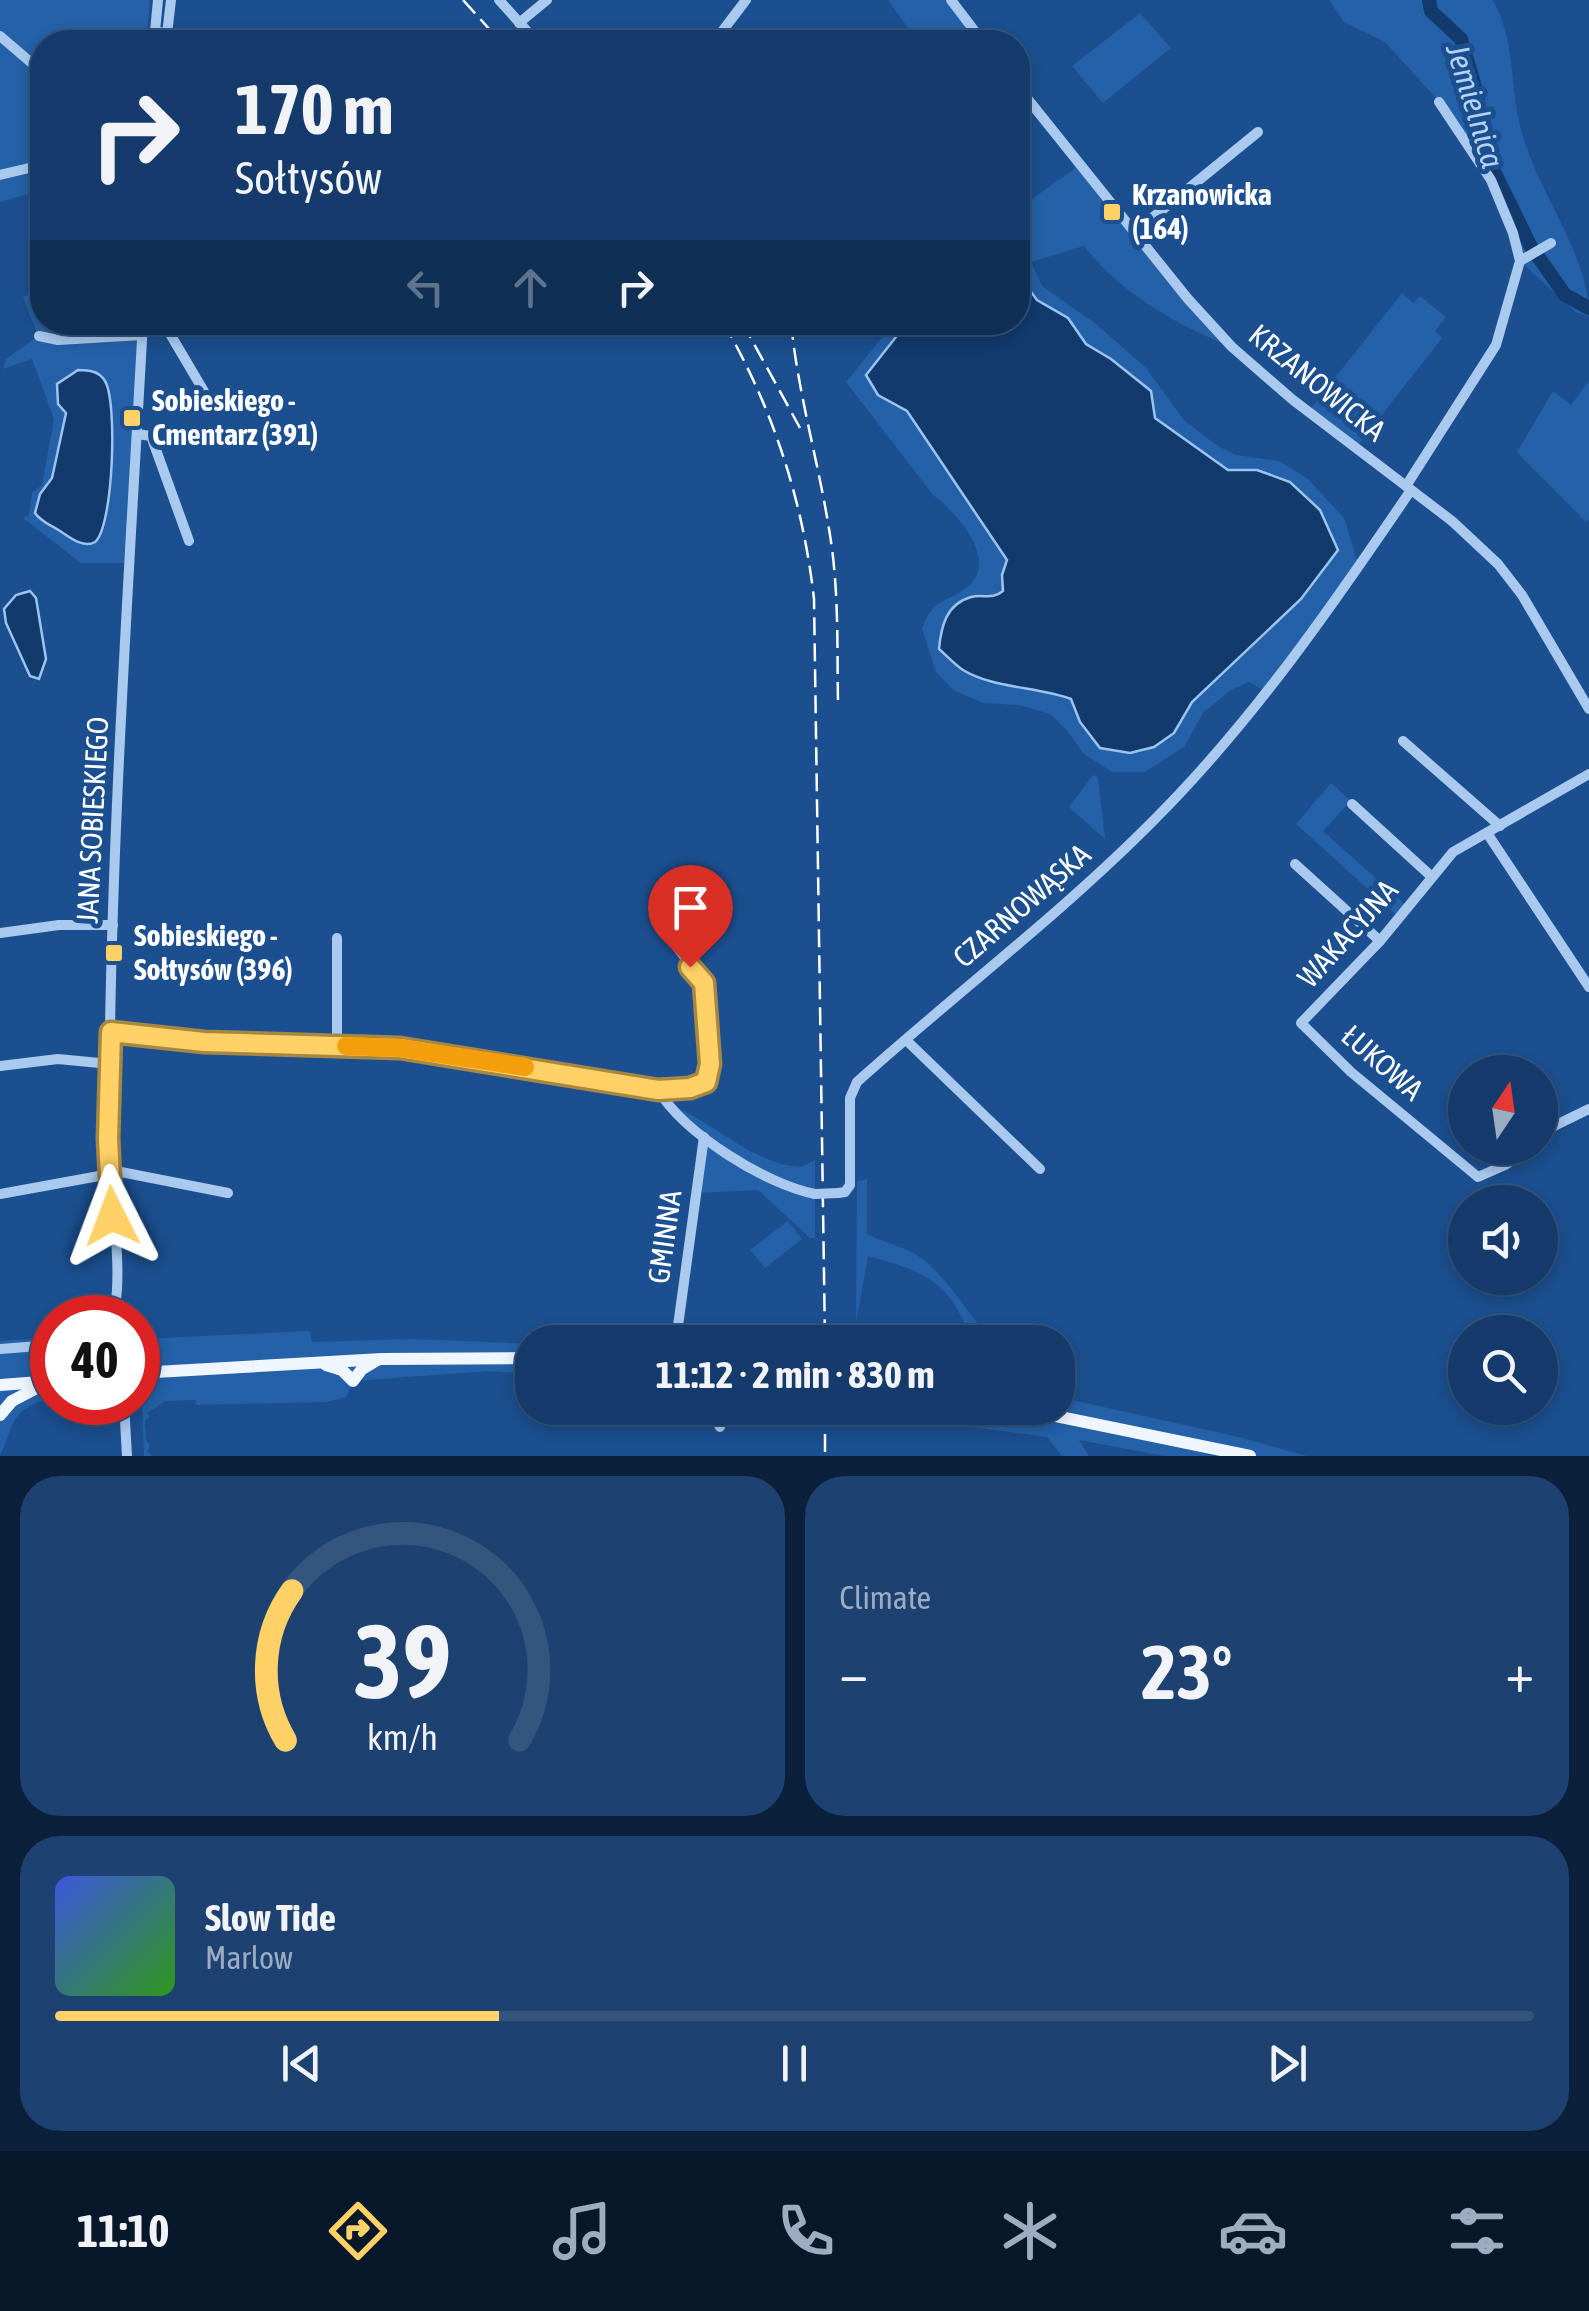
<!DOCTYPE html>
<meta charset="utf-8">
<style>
:root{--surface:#143b6b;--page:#1d4271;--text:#f1f3f6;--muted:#9dadc1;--line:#33557e;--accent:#ffd166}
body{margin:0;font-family:"Asap Condensed",sans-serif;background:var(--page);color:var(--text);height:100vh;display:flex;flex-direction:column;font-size:38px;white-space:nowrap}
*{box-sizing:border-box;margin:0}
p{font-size:32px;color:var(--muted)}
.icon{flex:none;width:55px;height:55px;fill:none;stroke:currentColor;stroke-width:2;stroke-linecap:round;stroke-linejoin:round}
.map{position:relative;height:1456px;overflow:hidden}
.side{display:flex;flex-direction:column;gap:20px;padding:20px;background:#0b203b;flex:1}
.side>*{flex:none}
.top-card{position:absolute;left:30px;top:30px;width:1000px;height:305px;border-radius:40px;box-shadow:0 5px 15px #0003,0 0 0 2px var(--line);background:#143b6b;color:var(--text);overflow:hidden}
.needle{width:65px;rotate:13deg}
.fabs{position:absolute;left:1448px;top:1055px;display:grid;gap:20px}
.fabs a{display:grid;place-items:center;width:110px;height:110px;border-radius:50%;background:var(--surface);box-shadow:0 5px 15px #0003,0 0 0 2px var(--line);font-size:50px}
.speed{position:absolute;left:30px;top:1295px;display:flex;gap:20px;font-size:50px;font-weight:700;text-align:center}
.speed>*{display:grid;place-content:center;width:130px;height:130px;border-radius:50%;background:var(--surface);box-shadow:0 5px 15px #0003,0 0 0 2px var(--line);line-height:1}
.speed .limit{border:15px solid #d22;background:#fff;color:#111}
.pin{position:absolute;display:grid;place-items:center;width:85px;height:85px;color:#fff;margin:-102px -42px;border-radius:50% 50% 50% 0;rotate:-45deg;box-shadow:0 0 10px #0007}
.pin .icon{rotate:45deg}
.me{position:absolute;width:110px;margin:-55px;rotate:357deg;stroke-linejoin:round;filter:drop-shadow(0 0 8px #0008)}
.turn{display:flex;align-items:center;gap:35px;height:210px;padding:0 40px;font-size:45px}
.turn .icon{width:130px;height:130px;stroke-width:2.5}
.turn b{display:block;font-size:70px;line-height:85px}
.lanes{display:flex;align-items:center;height:95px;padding:0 40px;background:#0003;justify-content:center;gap:50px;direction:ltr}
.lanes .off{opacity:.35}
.big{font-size:75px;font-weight:700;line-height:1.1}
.side .card{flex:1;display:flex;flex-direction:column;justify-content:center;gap:15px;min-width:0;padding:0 35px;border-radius:40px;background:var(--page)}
.side .dial{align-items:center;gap:0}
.dial svg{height:260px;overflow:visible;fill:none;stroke:var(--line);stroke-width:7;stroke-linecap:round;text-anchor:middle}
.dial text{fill:var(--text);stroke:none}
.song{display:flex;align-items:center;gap:30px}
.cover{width:120px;height:120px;border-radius:15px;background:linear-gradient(135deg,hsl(230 70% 55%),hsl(110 70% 35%))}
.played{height:10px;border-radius:5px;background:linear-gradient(90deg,var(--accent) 30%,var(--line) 30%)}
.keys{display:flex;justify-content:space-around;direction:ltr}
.heat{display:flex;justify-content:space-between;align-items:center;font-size:55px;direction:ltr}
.side .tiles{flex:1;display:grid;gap:20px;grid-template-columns:1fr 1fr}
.card:last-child{grid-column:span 2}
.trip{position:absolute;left:515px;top:1325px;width:560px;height:100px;border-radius:40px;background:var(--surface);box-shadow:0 5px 15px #0003,0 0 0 2px var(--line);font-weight:700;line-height:100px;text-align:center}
.menu{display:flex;height:160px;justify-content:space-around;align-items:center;background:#08182b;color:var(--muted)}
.menu .icon{width:70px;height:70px}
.menu .on{color:var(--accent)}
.menu b{font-size:45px;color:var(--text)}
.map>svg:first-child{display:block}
.green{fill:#2461a8;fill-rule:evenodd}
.water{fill:#123a6d;stroke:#9cc4f0;stroke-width:2.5}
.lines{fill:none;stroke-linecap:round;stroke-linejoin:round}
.river{stroke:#123a6d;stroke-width:14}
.minor{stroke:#a9c9ee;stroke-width:10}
.major{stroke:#f0f6ff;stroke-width:12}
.rail{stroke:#fff;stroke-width:2.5;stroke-dasharray:18 8;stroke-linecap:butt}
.minor-bridge{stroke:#a9c9ee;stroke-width:10}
.route-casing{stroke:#a68842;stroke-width:25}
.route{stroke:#ffd166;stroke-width:18}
.slow{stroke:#f59e0b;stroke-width:18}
.poi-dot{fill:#ffd166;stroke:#1b4f8f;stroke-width:4}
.labels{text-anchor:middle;stroke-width:10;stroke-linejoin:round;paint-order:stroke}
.poi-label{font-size:30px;font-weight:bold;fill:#fff;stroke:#1b4f8f;text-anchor:start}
.street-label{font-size:30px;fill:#fff;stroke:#1b4f8f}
.water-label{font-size:32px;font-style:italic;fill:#b5d3f5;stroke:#1b4f8f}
</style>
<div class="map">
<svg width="1589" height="1456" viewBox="0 0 1589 1456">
<rect width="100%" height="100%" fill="#1b4f8f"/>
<g class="green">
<path d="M0,0H150L147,37L157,32L260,42H42V190L0,202Z"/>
<path d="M888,0H959L954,4L983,42H918Z"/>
<path d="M1329,0H1493C1515,41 1510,79 1519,121C1533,189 1589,250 1589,317L1576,312L1520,261L1491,180L1443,106L1385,42L1344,22Z"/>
<path d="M1140,13L1171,48L1103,103L1072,66Z"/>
<path d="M1081,164L1232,347C1178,326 1120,293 1084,246L1031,262L1042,286L1096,324L1146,368L1184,420L1216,445L1236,455L1279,461L1308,479L1344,518L1359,566L1263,690L1249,682L1231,690L1203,713L1184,747L1145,772H1112L1084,754L1066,729L1050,714L1019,705L983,703L953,690L936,672L922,629C933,598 945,604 967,587C1001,561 955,511 933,495L846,382L894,323H907L866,375L878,395L906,411L1008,560L1002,575L1003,591L996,597H970L1007,685L1044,689L1071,700L1080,722L1174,733L1192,702L1301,599L1338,550L1257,470H1228L1155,418L1151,391L1111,359L1086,344L1068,318L1037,300L1018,274V209Z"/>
<path d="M42,289V322L103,323L109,337L142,335L130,563H81L23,518L29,515L32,493L42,485L54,419L32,359L3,369L6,359L38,336L23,297ZM110,400L114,439L105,528L73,539L39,519L40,494L52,478L55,456L66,421L63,409Z"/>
<path d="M1402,293L1413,303L1420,296L1446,317L1435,331L1442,338L1356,448L1308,412Z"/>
<path d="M1589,381V519L1586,522L1517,452L1553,391L1571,405Z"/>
<path d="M1093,775L1098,777L1105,839L1069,807Z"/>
<path d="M1331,783L1351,801L1323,831L1408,907L1399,917L1296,824Z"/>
<path d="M668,1104C714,1121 751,1164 801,1167L815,1160V1238H810L758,1190L697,1193L704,1137Z"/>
<path d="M867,1179V1234C885,1243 909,1248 924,1260C953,1283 968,1318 996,1342L971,1341C952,1282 924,1271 868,1256L856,1322L857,1182Z"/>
<path d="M788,1221L802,1239L765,1268L750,1250Z"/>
<path d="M138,1330L141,1339L310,1331L312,1342L411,1339L532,1344V1374L488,1371L354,1381L346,1397L326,1402L196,1405L195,1400L166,1401L147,1413L150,1416L145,1421L146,1440L150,1446L147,1451L152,1456H144L142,1401H138Z"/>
<path d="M52,1337V1399C9,1407 14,1427 0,1456V1341Z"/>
<path d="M1058,1397L1235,1436L1307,1456H1164L1079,1440L1089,1456H1062L1047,1437L942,1423L883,1408H1058Z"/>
</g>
<g class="water">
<path d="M1018,274L1037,300L1068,318L1086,344L1111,359L1151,391L1155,418L1228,470H1257L1290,482L1320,510L1338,550L1301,599L1192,702L1174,733L1154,747L1130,753L1100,748L1080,722L1071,699C1038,687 992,688 963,670C955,665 947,656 939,649C941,627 946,604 971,597C984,594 992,600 1003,591L1002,575L1007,560L907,411L878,395L866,375L907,323L1018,322Z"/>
<path d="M78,370C89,370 99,371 105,381C118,403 113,528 95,542C84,549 69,537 60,531C51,525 41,522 35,513L40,494L52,478L66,413L58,404L57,384Z"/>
<path d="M30,591L36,598L46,659L39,679L30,676L6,623L4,609L16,595Z"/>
</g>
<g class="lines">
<path class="river" d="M1429,0L1431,11L1461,39L1476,91L1488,159L1530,245L1565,295L1589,308"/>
<g class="minor">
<path d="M499,0L537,42"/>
<path d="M951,0L983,42"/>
<path d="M519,23L547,0"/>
<path d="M157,32L260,42"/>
<path d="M167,34L171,0"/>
<path d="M0,36L42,72"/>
<path d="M154,42L158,0"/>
<path d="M714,42L746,0"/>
<path d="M1018,87L1188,299L1232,347L1293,400L1452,521L1498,564L1522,595L1589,709"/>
<path d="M0,175L42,165"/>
<path d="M1135,232L1258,132"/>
<path d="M1520,261L1551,243"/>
<path d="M163,322L215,410"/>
<path d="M39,336L58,340L142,335"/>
<path d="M137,434L151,436L189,541"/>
<path d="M1406,486L1496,345L1520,261L1513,233L1491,180L1439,102"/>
<path d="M1403,741L1500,826"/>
<path d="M1352,804L1432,877"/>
<path d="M1487,833L1589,987"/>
<path d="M1295,864L1380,941"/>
<path d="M0,933L59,925H113"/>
<path d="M337,938V1045"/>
<path d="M111,1032L204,1042L400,1048L658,1090L690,1087L706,1082L710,1064L704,983L671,939L667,915"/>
<path d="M906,1040L1040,1169"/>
<path d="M0,1066L58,1059L110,1064"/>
<path d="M658,1090C685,1134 765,1184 815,1194"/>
<path d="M1540,1139L1554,1126L1589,1109"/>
<path d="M1530,1148L1505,1165L1478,1177L1351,1072L1301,1023L1380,941L1453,852L1589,774"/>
<path d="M838,1193L845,1192L850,1185V1098L857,1082C955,994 1061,914 1154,820C1253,721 1333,605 1411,490"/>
<path d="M0,1194L121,1172L228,1193"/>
<path d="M111,1318C127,1288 108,1179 109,1138C109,866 128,594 143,322"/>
<path d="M681,1342L677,1333L704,1137"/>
<path d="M0,1349L52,1345"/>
<path d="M124,1403L127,1456"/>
<path d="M709,1408L720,1427"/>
</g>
<g class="major">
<path d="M326,1365L342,1370L353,1381L362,1369L377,1360"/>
<path d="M138,1373L382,1359L532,1358"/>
<path d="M0,1385L40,1382"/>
<path d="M1016,1408L1250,1456"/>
<path d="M0,1415L12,1401L50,1381"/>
</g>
<g class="rail">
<path d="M463,0L501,42"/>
<path d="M723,322C773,408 803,501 814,599L825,1342"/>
<path d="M742,322L800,428"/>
<path d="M791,322C798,395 819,463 830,535C839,591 837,647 838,704"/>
<path d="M825,1408V1456"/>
</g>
<path class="minor-bridge" d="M815,1194L838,1193"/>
</g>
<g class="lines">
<g class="route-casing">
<path id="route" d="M112,1216L108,1139L111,1032L204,1042L400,1048L658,1090L690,1088L706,1082L710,1064L704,983L690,967"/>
</g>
<use href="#route" class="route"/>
<path class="slow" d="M346,1046L400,1048L525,1067"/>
</g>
<g class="poi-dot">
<rect x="1102" y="202" width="20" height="20" rx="5"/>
<rect x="122" y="408" width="20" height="20" rx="5"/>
<rect x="104" y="943" width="20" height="20" rx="5"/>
</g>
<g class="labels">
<g class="poi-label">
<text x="1132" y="205">Krzanowicka<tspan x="1132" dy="34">(164)</tspan></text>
<text x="152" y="411">Sobieskiego -<tspan x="152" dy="34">Cmentarz (391)</tspan></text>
<text x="134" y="946">Sobieskiego -<tspan x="134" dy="34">Sołtysów (396)</tspan></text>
</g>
<g class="street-label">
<text transform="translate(1317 383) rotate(39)" y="10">KRZANOWICKA</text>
<text transform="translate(93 820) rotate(-87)" y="10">JANA SOBIESKIEGO</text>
<text transform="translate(1022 906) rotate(-41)" y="10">CZARNOWĄSKA</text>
<text transform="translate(1348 934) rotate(-48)" y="10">WAKACYJNA</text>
<text transform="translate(1382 1063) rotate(41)" y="10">ŁUKOWA</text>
<text transform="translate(665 1237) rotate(-82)" y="10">GMINNA</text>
</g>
<g class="water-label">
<text transform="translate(1475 106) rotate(73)" y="11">Jemielnica</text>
</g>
</g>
</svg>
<div class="fabs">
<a><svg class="needle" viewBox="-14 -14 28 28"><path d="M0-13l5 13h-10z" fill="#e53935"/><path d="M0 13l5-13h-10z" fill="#9dadc1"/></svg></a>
<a><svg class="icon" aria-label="sound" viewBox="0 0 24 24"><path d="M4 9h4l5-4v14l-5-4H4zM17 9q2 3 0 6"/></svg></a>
<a><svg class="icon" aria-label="search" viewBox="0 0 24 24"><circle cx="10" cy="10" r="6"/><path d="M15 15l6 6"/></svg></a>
</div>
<div class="speed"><div class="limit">40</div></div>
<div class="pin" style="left:690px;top:967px;background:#d93025"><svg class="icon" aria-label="arrive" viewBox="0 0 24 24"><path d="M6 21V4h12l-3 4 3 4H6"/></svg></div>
<svg class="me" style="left:112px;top:1216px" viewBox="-20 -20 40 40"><path d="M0-17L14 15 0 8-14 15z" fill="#ffd166" stroke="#fff" stroke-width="4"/></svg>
<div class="trip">11:12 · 2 min · 830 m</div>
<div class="top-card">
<div class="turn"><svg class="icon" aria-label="right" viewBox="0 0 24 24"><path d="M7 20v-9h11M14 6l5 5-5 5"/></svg><div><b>170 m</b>Sołtysów</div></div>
<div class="lanes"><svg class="icon off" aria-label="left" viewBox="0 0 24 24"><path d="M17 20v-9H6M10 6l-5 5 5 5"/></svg><svg class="icon off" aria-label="ahead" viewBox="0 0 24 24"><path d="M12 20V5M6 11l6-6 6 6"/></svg><svg class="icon" aria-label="right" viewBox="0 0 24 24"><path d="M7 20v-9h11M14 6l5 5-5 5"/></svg></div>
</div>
</div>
<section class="side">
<div class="tiles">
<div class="card dial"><svg viewBox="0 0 100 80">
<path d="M14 69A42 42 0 1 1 86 69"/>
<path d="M14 69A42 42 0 0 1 16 23" stroke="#ffd166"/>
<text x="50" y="56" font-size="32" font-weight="700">39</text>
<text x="50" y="72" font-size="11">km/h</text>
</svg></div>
<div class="card"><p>Climate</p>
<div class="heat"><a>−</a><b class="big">23°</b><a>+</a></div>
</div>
<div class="card">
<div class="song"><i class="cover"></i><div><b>Slow Tide</b><p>Marlow</p></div></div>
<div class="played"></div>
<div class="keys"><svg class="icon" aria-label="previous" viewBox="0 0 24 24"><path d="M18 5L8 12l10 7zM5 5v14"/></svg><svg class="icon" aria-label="pause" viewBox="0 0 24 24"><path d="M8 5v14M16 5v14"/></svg><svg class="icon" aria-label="next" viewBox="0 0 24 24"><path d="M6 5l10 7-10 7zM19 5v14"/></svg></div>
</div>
</div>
</section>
<nav class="menu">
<b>11:10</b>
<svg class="icon on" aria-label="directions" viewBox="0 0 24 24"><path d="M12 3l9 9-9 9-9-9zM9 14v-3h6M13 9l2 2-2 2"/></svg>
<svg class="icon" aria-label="music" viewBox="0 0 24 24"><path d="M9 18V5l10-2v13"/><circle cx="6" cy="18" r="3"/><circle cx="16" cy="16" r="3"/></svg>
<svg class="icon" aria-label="phone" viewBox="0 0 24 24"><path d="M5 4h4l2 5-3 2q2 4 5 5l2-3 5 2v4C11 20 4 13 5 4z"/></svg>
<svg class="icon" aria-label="climate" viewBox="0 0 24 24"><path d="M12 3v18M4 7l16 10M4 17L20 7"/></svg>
<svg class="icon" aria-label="car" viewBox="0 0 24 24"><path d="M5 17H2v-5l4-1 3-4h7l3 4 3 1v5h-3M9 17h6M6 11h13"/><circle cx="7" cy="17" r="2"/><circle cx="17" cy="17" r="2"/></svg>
<svg class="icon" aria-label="filters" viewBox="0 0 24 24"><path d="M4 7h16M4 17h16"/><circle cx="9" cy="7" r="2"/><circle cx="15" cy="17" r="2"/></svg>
</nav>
